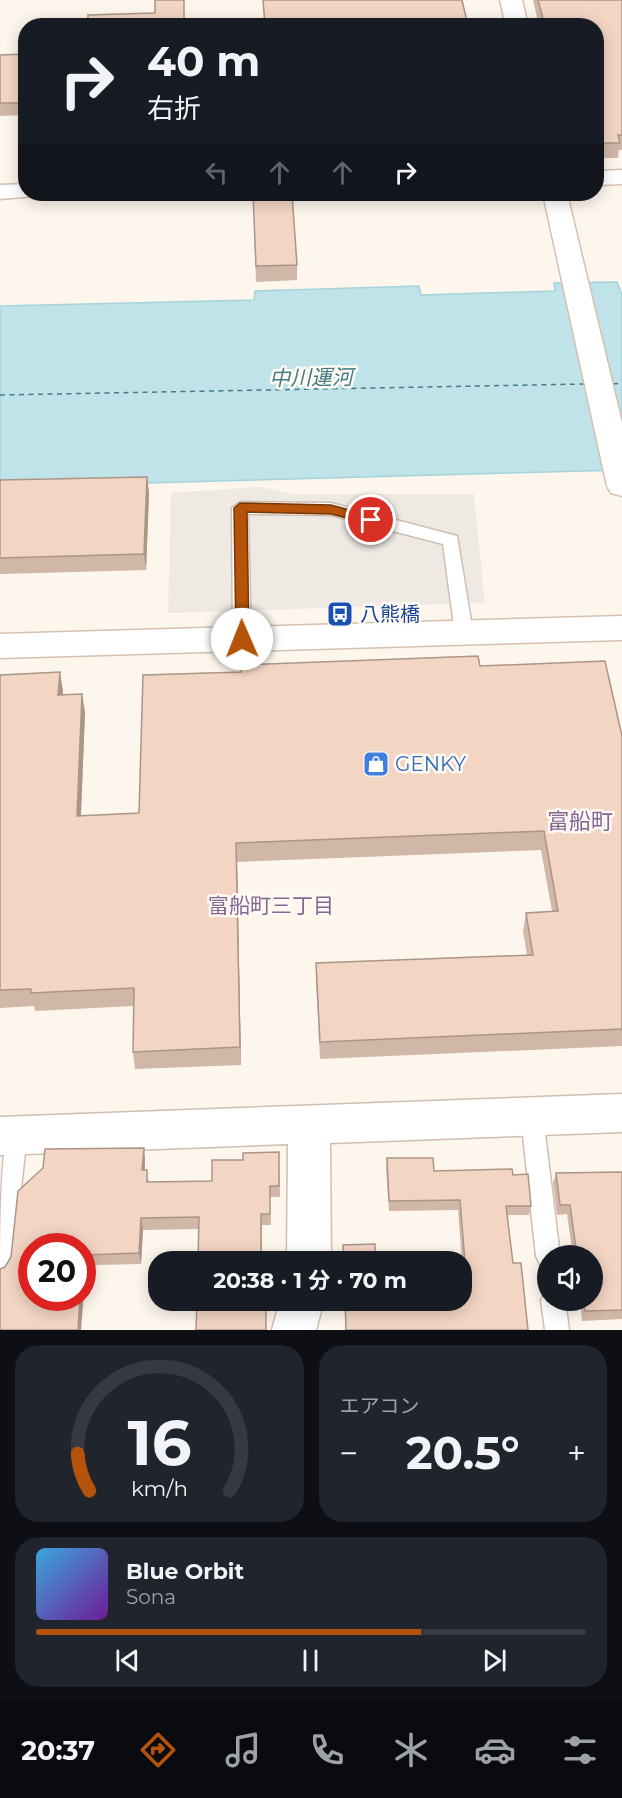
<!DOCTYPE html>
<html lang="ja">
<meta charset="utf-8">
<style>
:root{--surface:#171b24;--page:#20242c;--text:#f1f3f6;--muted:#9ea1a6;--line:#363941;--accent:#b45309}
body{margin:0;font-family:Montserrat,"Noto Sans JP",sans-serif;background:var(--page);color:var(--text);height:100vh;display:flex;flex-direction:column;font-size:22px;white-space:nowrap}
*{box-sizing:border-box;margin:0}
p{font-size:20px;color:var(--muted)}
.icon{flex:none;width:33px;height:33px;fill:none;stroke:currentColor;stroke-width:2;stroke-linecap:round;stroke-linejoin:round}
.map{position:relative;height:1330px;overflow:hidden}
.side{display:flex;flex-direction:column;gap:15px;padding:15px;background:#0d0f14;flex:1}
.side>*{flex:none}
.banner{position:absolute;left:18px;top:18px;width:586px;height:183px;border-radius:24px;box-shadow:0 3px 15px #0003;background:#171b24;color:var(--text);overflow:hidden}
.tools{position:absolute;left:537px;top:1245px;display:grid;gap:12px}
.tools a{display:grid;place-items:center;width:66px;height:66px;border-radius:50%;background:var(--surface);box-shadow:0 3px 15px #0003;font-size:30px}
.speed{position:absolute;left:18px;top:1233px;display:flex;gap:12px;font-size:30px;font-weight:700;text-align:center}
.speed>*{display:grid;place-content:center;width:78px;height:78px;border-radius:50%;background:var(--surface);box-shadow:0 3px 15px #0003;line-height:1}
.speed .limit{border:9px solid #d22;background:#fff;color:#111}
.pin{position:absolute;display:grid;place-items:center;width:51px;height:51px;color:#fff;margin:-26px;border:3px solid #fff;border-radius:50%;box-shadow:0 2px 6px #0007}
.me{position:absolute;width:66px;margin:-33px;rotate:359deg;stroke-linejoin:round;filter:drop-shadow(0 0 4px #0008)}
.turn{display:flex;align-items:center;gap:21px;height:126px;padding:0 30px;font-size:27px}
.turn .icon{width:78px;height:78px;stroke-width:2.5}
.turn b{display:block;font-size:42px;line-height:51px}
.lanes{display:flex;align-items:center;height:57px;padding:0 30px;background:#0003;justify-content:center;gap:30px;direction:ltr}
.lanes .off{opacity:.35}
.big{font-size:45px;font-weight:700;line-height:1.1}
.side .tile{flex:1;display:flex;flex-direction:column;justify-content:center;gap:9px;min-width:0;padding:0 21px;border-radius:24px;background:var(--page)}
.side .dial{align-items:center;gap:0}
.dial svg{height:156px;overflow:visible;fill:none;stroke:var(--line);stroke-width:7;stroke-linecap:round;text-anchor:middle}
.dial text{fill:var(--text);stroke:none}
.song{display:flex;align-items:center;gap:18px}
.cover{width:72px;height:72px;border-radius:9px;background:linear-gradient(135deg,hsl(200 70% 55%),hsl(280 70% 35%))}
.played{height:6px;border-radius:3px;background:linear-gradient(90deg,var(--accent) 70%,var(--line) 70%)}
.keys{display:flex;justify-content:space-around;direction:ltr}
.heat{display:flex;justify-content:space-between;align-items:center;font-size:33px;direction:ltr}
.side .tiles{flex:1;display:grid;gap:15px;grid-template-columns:1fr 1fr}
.tile:last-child{grid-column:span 2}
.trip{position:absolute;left:148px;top:1251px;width:324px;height:60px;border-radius:24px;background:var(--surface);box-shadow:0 3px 15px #0003;font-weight:700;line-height:60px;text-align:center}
.tab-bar{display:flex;height:96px;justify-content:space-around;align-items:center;background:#090b0e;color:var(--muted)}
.tab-bar .icon{width:42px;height:42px}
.tab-bar .current{color:var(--accent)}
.tab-bar b{font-size:27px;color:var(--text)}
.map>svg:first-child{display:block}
.industrial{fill:#efe9e4}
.water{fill:#bfe3e8;stroke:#a5d3da;stroke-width:1.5}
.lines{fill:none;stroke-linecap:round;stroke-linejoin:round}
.ferry{stroke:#437c86;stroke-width:1.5;stroke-dasharray:5 4.5;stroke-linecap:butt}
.lane-casing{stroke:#d1beb0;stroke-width:3}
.street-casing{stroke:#d1beb0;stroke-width:3}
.secondary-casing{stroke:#d6c0b0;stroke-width:3}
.lane{fill:#fff;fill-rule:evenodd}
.street{fill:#fff;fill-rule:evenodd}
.secondary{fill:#fff;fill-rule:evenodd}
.wall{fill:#d1b7a8}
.shaded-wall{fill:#aa9588}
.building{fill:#f3d5c3;stroke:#aa9588;stroke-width:1.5}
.route{fill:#b45309;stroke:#753606;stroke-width:1.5}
.labels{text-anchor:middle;stroke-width:5;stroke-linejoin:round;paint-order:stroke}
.transit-label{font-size:20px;fill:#164399;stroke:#fffaf3;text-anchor:start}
.shop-label{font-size:20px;fill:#366cbe;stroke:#fffaf3;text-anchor:start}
.water-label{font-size:21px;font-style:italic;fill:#437c86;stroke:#fffaf3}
.neighbourhood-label{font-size:21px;fill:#846695;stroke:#fffaf3}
.quarter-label{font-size:22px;fill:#846695;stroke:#fffaf3}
</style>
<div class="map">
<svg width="622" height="1330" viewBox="0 0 622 1330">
<rect width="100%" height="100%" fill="#fdf6ec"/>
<path class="industrial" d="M260,487L293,494H474L485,603L168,613L171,493Z"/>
<path class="water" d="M617,282L622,295V470L0,487V306L254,300L255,291L419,286L421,295L555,291L554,283Z"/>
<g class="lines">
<g class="ferry">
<path d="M613,384L622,383"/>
<path d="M0,395L584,384"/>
</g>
<g class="lane-casing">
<g id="lane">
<path d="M240,502L331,503L457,536L473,633L470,638H458L455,633L443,544L331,515L248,514L251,639L248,644H236L233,639L232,508Z"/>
<path d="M532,1107L540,1110L543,1117L560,1256H548V1267L540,1264L536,1256L521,1117L524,1110Z"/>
<path d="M16,1125L24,1128L27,1135L12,1268L8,1276L0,1280C0,1240 0,1162 8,1128Z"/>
<path d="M548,1290V1300H565L569,1330H545L541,1300Z"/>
</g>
</g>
<g class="street-casing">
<g id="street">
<path d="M622,1094V1132L330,1143L331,1262H287L288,1144L0,1155V1117Z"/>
<path d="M280,1300H324L316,1330H272Z"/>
</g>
</g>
<g class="secondary-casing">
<g id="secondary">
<path d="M500,0H522L528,26H506Z"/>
<path d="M622,170V184L597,185V171Z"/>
<path d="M26,184V194H37L35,196L0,199V185Z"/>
<path d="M543,194H567L622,423V496L611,493L607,486Z"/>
<path d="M622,616V640L0,658V634Z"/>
</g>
</g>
<use href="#lane" class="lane"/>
<use href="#street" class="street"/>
<use href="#secondary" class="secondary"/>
</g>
<g class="wall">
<path d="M533,0H622V150H619L618,158H597V26H539Z"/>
<path d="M26,54V115L0,116V55Z"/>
<path d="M253,194L297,265V280L256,282Z"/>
<path d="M147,477L149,493L146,570L0,574V480Z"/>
<path d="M480,666L622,736V1046L320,1059L316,981V963L527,955L523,931L526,913L552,911L541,850L237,862L241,1065L135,1069L133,1052L134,1006L35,1011L34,1006L0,1008V675L60,672L62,695L82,694L85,713L81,816L139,813Z"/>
<path d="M279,1152L280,1197H270L271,1225H262V1262H198L199,1229L143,1230L141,1264L5,1267L145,1159V1170L149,1182L212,1181L243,1160Z"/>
<path d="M387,1158L434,1171L513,1175L531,1206L529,1215H507L513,1263L528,1330H345V1300H462V1262L458,1210L389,1211L386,1168Z"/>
<path d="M622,1172V1319L582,1321L580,1300H592V1256H573L567,1214L557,1215L553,1183L556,1173Z"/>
</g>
<g class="shaded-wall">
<path d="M147,477L149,493L146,570L144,554Z"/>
<path d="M60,672L63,691L61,714L58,695Z"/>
<path d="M82,694L85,713L80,835L77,816Z"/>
<path d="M236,843L237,862L241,1065L240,1047Z"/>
<path d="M144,1148L145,1159L144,1181L142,1170Z"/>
<path d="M141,1218L143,1230L141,1264L139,1253Z"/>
<path d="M83,1255L86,1266L81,1330H78L80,1298H82Z"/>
</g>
<g class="building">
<path d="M155,0H184V26H88V15L155,13Z"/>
<path d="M263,0H462L468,26H265Z"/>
<path d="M538,0H622V135H618L620,143H597V26H545Z"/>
<path d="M26,54V103H0V55Z"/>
<path d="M253,194H292L297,265L256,266Z"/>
<path d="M147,477L144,554L0,558V480Z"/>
<path d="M478,656L480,666L605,661L622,736V1029L320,1042L316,963L533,955L526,913L558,911L544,831L236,843L240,1047L133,1052L134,988L31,993V989L0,990V675L60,672L58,695L82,694L77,816L139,813L143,675L241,672V665Z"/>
<path d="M144,1148L142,1170H147V1182L212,1181V1160H243V1153L279,1152V1186H270V1214H261V1262H198L199,1217L141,1218L139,1253L83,1255L82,1262V1246H32V1298H80L78,1330H0V1269L5,1267L11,1257L18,1191L43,1168L45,1149Z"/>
<path d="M387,1158H433L434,1171L512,1169L513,1175L528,1174L531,1206H506L513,1263H521L528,1330H346L345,1300H462V1262H465L460,1200L389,1201Z"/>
<path d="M622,1172V1310L585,1311L584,1300H592V1256H577L570,1205H560L556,1173Z"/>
<path d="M375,1244V1262H344L343,1245Z"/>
<path d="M197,1300L266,1301V1330H196Z"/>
</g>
<path class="route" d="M240,503L331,505L376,517L378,520L371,524L331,514L247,512L249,639L242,644L236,639L234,508Z"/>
<defs>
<g id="bus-square" transform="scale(1.35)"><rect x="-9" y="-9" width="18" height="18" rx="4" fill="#1a4fb4" stroke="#fffaf3"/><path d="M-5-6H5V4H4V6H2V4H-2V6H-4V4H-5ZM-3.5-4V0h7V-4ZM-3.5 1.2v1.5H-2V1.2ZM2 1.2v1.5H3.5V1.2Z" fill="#fff"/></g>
<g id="shop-square" transform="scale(1.35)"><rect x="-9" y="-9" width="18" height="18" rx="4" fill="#3f7fe0" stroke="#fffaf3"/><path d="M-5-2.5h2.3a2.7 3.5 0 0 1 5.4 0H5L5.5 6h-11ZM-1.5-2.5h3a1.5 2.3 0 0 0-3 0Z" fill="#fff"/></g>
</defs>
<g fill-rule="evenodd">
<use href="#bus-square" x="340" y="614"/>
<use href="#shop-square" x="376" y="764"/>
</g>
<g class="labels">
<g class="transit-label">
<text x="360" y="621">八熊橋</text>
</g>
<g class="shop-label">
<text x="395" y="771">GENKY</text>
</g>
<g class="water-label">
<text transform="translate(311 378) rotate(-1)" y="7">中川運河</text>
</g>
<g class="neighbourhood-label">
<text x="271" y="913">富船町三丁目</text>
</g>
<g class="quarter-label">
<text x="580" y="829">富船町</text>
</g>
</g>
</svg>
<div class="tools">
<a><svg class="icon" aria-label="sound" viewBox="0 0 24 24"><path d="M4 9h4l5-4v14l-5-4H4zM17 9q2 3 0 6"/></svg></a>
</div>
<div class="speed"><div class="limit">20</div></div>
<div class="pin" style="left:371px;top:520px;background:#d93025"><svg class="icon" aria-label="arrive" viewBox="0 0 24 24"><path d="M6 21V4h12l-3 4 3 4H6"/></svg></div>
<svg class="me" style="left:242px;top:639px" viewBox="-20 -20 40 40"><circle r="19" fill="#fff"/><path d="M0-13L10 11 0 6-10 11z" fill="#b45309"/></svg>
<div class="trip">20:38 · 1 分 · 70 m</div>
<div class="banner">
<div class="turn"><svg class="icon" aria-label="right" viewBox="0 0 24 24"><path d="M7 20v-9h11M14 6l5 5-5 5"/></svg><div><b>40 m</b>右折</div></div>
<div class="lanes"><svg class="icon off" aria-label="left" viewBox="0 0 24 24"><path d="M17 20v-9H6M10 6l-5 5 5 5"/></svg><svg class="icon off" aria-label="ahead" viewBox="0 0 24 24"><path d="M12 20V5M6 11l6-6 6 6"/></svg><svg class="icon off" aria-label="ahead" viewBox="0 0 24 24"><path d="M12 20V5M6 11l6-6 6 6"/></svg><svg class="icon" aria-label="right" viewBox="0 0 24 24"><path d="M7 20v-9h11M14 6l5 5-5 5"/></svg></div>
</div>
</div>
<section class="side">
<div class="tiles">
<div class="tile dial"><svg viewBox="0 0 100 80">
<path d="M14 69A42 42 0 1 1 86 69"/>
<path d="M14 69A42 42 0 0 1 8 50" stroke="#b45309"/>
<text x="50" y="56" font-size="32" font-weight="700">16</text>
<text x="50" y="72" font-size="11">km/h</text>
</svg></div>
<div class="tile"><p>エアコン</p>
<div class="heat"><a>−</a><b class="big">20.5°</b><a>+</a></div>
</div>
<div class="tile">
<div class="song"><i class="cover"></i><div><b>Blue Orbit</b><p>Sona</p></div></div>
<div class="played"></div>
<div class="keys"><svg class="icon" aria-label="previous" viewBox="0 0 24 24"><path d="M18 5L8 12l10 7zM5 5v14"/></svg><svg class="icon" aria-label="pause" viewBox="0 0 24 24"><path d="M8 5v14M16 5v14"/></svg><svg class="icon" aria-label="next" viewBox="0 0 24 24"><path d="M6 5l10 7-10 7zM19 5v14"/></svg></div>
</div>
</div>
</section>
<nav class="tab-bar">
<b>20:37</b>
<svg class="icon current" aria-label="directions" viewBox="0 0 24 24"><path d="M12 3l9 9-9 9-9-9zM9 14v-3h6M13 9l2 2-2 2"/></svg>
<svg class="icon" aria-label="music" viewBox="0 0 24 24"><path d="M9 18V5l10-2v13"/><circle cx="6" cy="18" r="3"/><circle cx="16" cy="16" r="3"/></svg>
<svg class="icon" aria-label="phone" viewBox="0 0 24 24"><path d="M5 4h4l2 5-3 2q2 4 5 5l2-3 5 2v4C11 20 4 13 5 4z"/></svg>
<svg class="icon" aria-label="climate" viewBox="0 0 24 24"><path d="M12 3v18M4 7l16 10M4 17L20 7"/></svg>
<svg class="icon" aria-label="car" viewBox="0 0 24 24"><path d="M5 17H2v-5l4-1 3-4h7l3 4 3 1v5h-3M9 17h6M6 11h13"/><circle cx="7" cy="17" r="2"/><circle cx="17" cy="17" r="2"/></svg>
<svg class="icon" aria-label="filters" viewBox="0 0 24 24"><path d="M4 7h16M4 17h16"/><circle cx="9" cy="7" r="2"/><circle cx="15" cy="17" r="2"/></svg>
</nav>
